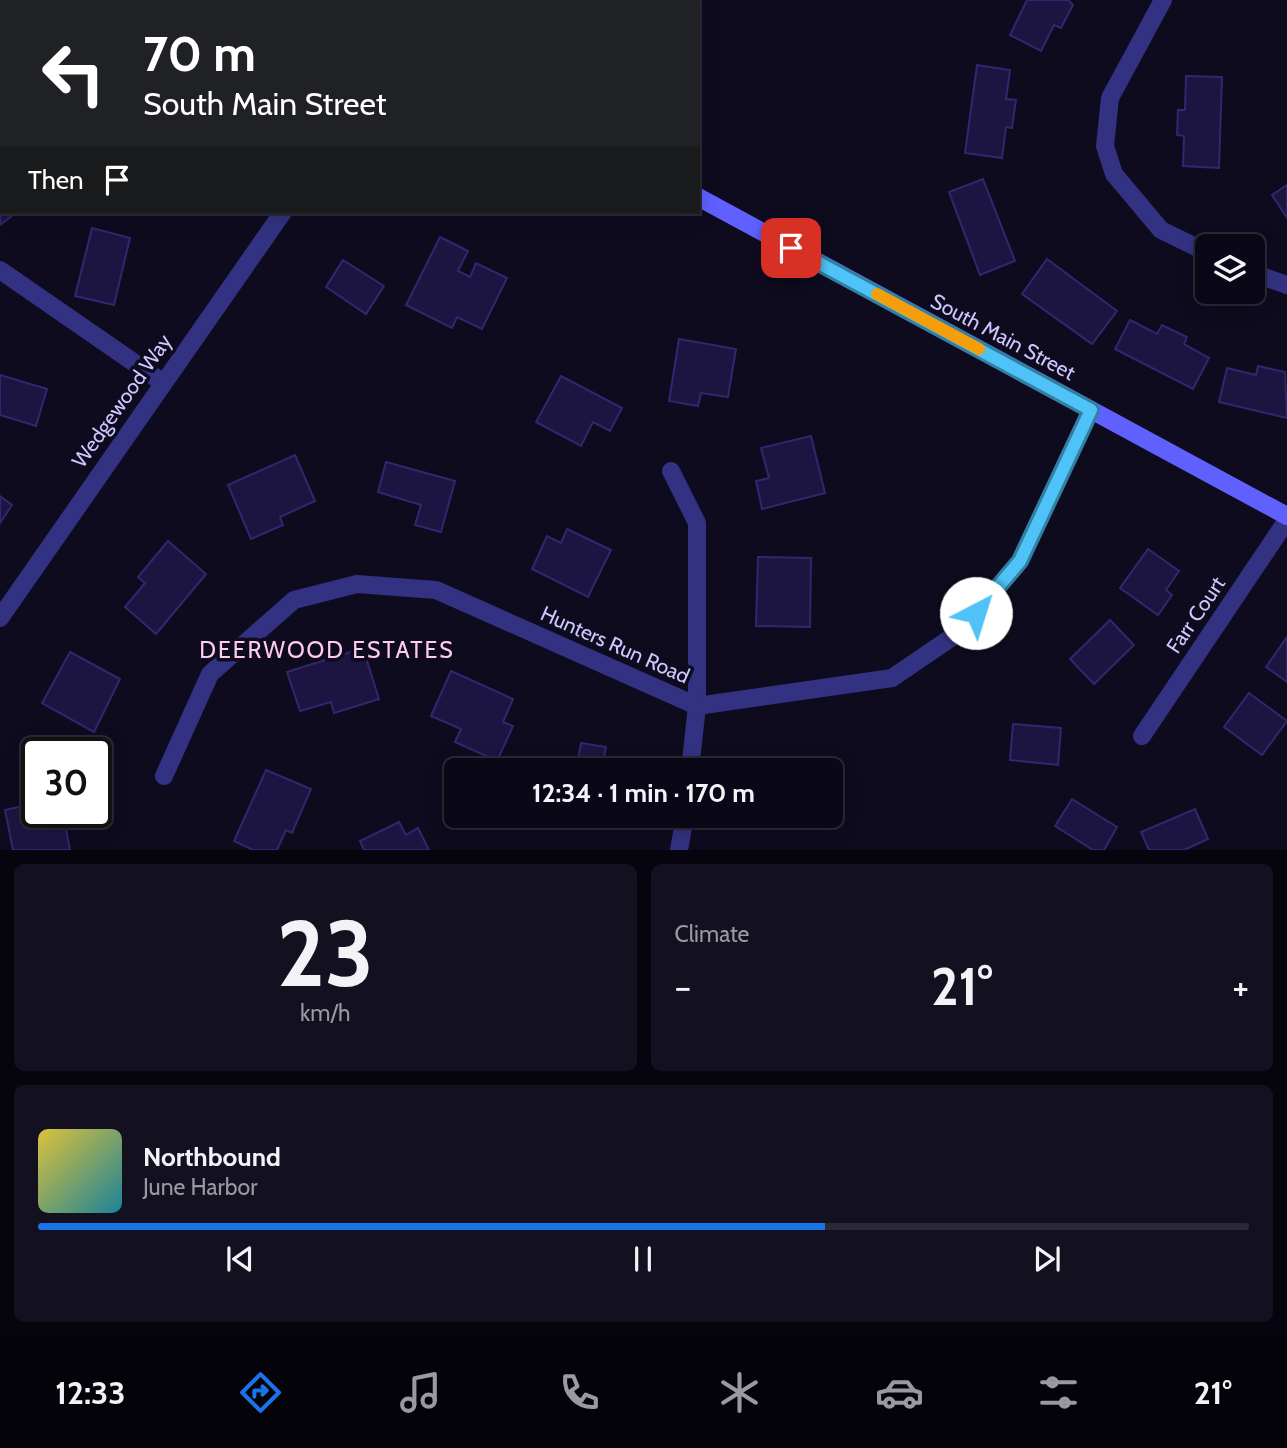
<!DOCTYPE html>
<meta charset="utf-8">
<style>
:root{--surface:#0a0817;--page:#131120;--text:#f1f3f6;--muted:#999aa1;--line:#2a2936;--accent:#1a73e8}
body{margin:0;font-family:Cabin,sans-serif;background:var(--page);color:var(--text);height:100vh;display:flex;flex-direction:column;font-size:26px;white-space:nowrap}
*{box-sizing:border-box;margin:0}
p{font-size:23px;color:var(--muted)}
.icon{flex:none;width:38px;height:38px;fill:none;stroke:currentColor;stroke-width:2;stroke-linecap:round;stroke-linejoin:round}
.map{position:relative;height:850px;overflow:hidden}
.panel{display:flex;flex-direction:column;gap:14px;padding:14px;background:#06040d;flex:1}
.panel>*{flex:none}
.top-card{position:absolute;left:0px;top:0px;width:700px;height:214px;box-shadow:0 4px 18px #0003,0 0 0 2px var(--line);background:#202124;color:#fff;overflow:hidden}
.buttons{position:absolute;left:1195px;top:234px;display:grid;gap:14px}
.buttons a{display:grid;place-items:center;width:70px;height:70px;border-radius:10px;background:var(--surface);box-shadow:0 4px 18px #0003,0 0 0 2px var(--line);font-size:35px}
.speed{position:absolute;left:21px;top:737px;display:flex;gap:14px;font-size:35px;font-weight:700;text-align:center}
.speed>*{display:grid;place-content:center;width:91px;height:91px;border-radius:50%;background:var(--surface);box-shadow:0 4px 18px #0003,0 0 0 2px var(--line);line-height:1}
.speed .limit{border:4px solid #111;border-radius:10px;background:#fff;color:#111}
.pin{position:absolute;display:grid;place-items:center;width:60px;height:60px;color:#fff;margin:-30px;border-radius:14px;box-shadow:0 4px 10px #0006}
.me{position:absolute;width:77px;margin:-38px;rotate:40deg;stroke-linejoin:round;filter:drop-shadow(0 0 5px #0008)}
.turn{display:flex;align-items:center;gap:24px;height:147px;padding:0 28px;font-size:32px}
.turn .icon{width:91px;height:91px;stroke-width:2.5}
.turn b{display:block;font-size:49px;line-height:60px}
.then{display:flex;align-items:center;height:66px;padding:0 28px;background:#0003;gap:14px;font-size:26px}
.big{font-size:52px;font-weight:800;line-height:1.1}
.panel .widget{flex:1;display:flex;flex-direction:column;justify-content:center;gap:10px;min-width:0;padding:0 24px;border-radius:10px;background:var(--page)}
.panel .dial{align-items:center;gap:0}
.dial b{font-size:91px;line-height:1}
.song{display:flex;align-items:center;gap:21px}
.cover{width:84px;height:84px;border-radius:10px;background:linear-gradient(135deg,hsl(50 70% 55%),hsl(190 70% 35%))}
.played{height:7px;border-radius:4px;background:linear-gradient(90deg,var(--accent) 65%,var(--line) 65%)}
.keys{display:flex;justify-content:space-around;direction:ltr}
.heat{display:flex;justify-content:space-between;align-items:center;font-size:38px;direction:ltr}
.panel .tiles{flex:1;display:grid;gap:14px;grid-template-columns:1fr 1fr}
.widget:last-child{grid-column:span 2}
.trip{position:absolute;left:444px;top:758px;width:399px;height:70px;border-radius:10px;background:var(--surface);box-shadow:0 4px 18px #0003,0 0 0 2px var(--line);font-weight:800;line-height:70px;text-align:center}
.menu{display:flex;height:112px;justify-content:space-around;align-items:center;background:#040309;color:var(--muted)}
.menu .icon{width:49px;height:49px}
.menu .current{color:var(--accent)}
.menu b{font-size:32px;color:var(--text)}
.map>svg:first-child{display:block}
.building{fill:#1d1541;stroke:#32266f;stroke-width:2}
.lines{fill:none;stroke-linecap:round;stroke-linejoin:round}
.street{stroke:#333282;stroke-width:18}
.secondary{stroke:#6060ff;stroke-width:18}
.route-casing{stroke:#337fa1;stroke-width:18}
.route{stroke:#4fc3f7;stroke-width:12}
.slow{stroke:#f59e0b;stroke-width:12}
.labels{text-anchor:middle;stroke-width:7;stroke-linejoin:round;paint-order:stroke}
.street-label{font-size:21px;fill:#cdc9ff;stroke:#0e0b1f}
.neighbourhood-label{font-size:23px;letter-spacing:2px;fill:#ffcbee;stroke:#0e0b1f}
</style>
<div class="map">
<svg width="1287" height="850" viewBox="0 0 1287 850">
<rect width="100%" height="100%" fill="#0e0b1f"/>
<g class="building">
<path d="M1027,0H1068L1073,5L1061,28L1054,25L1041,51L1010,35Z"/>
<path d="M977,65L1010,70L1006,99L1016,100L1012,128L1006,127L1002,158L965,153Z"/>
<path d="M1186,76L1222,77L1219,168L1183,166L1184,136L1177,135L1178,110H1185Z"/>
<path d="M2,172V212H17L0,225Z"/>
<path d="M983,179L1015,261L980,275L949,192Z"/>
<path d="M1287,185V218L1272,195Z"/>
<path d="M92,228L130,238L114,305L75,296Z"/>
<path d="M440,237L468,251L458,271L470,277L476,263L507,278L482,329L457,317L452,328L406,305Z"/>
<path d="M1047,259L1117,311L1092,344L1022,294Z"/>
<path d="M343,260L384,286L366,314L326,287Z"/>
<path d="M1130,320L1157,334L1162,325L1187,337L1184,344L1209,358L1193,389L1115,349Z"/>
<path d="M679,339L736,349L728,397L701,393L698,406L669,401Z"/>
<path d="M1258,366L1285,372L1287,418L1219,402L1227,368L1256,375Z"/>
<path d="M0,375L47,389L36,426L0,415Z"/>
<path d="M561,376L622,408L610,431L593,422L581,446L536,422Z"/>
<path d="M811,436L825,493L762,509L756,481L769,478L761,448Z"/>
<path d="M295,455L315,501L280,517L283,525L251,539L228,485Z"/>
<path d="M386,462L455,481L441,532L415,525L421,505L378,492Z"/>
<path d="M0,496L12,505L0,523Z"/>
<path d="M567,529L611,550L588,597L532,569L547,536L561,543Z"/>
<path d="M168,541L206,574L156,634L125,607L145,583L138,577Z"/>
<path d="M1148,549L1179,571L1166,590L1172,595L1158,615L1120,588Z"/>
<path d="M758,557L811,558L810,627L756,626Z"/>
<path d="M1110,620L1134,645L1094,684L1070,659Z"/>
<path d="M1287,637V682L1266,667Z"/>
<path d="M363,648L379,699L334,713L331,702L300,711L287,672Z"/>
<path d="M70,652L120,679L94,732L42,703Z"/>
<path d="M451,671L513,699L503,722L513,726L497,761L455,742L461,729L431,716Z"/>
<path d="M1249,693L1287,721L1262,755L1224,727Z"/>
<path d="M1013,724L1061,728L1058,765L1010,760Z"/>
<path d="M581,743L606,747L602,768L613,770H576Z"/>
<path d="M266,770L311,789L292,833L286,830L277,850H253L234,841Z"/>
<path d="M1072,799L1117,827L1104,850H1093L1055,826Z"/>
<path d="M37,803V812H79L81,821L65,824L70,850H13L5,810Z"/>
<path d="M1195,809L1208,839L1184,850H1149L1141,832Z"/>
<path d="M399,822L406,835L418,828L429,850H364L360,841Z"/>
</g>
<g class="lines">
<g class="street">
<path d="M1163,0L1110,98L1105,146L1114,174L1161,230L1208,253"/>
<path d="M9,2L10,0"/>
<path d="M0,16L2,13"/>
<path d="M0,270L162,382"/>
<path d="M1253,273L1287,285"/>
<path d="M671,471L697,523V706L690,770"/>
<path d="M0,618L283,212"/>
<path d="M1142,736L1287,520"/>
<path d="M164,776L210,674L294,600L357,584L436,590L697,706L892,678L961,631L1020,561L1091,410"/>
<path d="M679,850L685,816"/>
</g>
<g class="secondary">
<path d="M329,0L332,2"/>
<path d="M698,197L1287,516"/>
</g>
</g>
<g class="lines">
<g class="route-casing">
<path id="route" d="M791,248L1091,410L1020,561L976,613"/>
</g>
<use href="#route" class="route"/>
<path class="slow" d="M877,294L979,349"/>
</g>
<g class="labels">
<g class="street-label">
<text transform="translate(1003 337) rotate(28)" y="7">South Main Street</text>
<text transform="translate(122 401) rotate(-55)" y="7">Wedgewood Way</text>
<text transform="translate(1196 615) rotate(-56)" y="7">Farr Court</text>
<text transform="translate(615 645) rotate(24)" y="7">Hunters Run Road</text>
</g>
<g class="neighbourhood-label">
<text x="327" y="658">DEERWOOD ESTATES</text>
</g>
</g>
</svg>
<div class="buttons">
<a><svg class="icon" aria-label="layers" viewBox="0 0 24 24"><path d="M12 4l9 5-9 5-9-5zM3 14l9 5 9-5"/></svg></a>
</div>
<div class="speed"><div class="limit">30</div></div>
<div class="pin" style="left:791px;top:248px;background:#d93025"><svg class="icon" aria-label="arrive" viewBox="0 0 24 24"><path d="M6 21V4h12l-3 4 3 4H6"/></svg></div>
<svg class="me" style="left:976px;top:613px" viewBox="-20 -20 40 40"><circle r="19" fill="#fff"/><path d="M0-13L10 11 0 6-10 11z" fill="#4fc3f7"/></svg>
<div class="trip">12:34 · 1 min · 170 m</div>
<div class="top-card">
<div class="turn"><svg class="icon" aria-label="left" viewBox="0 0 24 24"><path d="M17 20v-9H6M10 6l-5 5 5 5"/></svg><div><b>70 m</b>South Main Street</div></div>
<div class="then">Then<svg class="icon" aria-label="arrive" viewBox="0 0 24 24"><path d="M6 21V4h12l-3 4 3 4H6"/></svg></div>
</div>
</div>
<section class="panel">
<div class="tiles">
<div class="widget dial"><b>23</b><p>km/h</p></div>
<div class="widget"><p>Climate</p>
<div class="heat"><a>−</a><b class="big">21°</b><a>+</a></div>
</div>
<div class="widget">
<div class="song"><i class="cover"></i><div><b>Northbound</b><p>June Harbor</p></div></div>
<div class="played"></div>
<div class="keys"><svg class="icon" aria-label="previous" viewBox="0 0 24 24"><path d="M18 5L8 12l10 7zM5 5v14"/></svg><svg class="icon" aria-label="pause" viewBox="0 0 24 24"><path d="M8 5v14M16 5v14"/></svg><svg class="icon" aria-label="next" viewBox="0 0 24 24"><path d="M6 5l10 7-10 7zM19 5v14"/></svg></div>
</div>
</div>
</section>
<nav class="menu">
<b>12:33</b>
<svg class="icon current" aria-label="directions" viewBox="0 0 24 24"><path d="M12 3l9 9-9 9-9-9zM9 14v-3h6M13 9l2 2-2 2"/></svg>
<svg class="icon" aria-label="music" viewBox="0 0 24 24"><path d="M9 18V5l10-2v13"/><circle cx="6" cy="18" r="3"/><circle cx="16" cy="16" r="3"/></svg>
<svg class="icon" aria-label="phone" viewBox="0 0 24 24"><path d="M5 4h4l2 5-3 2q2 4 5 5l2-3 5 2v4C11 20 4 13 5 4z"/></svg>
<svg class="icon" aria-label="climate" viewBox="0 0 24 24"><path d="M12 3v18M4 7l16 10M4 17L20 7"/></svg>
<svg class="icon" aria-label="car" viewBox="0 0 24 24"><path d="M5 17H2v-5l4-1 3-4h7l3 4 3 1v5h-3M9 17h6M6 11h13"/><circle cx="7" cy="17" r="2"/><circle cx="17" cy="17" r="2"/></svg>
<svg class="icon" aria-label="filters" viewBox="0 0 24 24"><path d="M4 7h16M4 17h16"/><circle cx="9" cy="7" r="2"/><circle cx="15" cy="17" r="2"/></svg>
<b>21°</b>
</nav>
